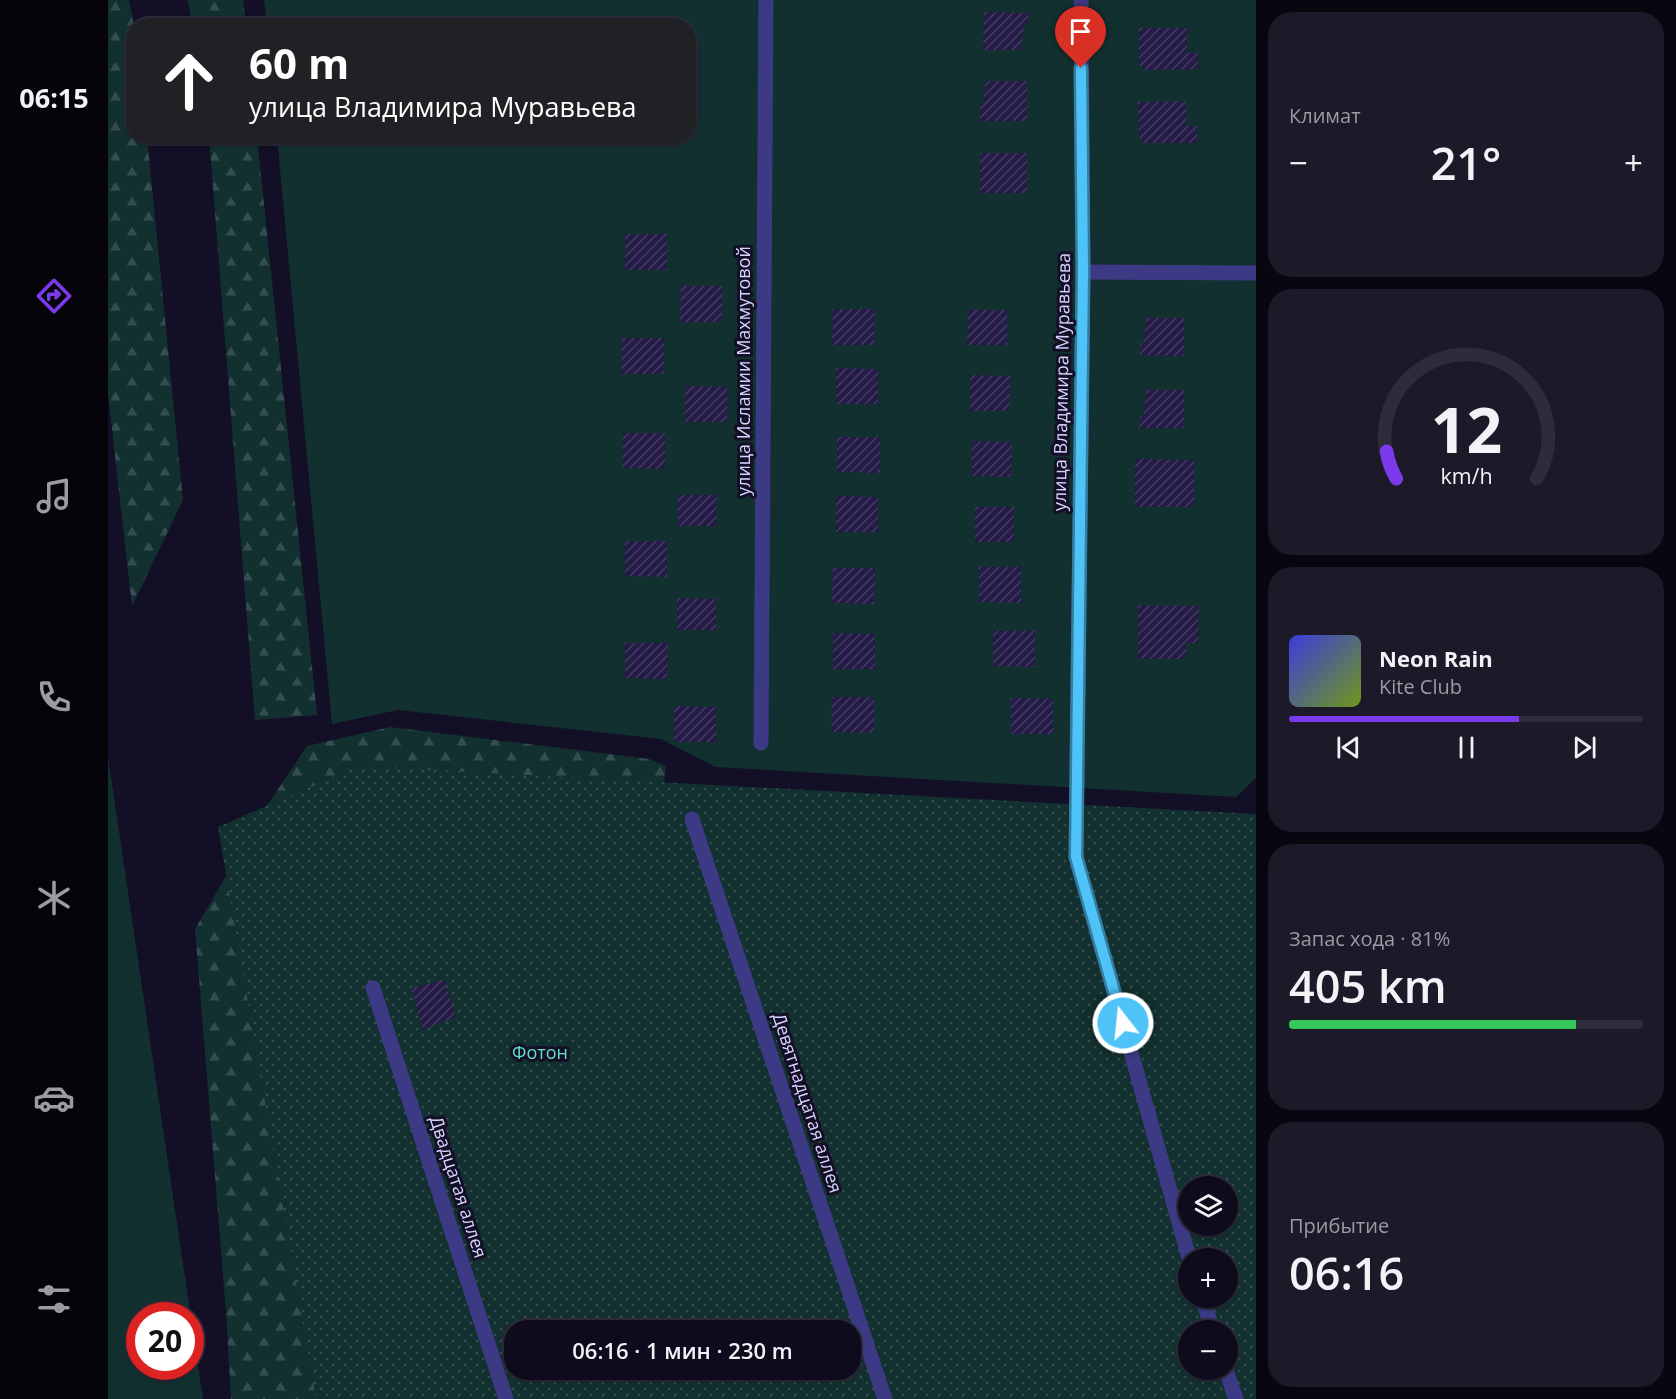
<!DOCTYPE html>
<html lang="ru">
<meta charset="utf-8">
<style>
:root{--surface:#0e0b1c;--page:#1c1929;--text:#f1f3f6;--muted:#9b9ba3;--line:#2e2b3b;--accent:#7c3aed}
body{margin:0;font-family:"Open Sans",sans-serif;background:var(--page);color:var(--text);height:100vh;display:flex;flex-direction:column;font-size:22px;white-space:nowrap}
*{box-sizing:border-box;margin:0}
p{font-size:20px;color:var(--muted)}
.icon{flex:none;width:33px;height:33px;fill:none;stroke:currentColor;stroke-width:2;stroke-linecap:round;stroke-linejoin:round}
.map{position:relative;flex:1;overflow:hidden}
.side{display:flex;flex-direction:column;gap:12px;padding:12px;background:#08060f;width:420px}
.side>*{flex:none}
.top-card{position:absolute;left:18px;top:18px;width:570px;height:126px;border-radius:24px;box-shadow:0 2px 4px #0004,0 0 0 2px var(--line);background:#202124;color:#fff;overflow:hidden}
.controls{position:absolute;left:1070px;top:1176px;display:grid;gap:12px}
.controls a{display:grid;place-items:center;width:60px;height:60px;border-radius:50%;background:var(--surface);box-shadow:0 2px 4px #0004,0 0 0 2px var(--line);font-size:30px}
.speed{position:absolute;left:18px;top:1302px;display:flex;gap:12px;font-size:30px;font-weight:700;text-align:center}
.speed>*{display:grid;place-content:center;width:78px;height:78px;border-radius:50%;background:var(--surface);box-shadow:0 2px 4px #0004,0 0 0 2px var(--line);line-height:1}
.speed .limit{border:9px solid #d22;background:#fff;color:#111}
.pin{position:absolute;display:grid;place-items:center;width:51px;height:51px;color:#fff;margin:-62px -26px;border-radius:50% 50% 50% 0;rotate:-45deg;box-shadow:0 0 6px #0007}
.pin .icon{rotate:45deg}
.me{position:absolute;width:66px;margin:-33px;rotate:344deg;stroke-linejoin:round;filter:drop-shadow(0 0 4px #0008)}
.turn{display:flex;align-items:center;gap:21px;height:126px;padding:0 24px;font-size:27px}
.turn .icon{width:78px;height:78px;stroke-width:2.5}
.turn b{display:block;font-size:42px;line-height:51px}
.big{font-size:45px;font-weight:600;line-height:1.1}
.side .card{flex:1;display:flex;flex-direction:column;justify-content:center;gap:9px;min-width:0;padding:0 21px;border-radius:24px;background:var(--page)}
.side .dial{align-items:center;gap:0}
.dial svg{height:156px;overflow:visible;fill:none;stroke:var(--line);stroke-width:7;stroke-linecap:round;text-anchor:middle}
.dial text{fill:var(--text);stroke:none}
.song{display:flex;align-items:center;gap:18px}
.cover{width:72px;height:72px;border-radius:9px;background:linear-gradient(135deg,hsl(240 70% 55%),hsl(80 70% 35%))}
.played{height:6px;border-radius:3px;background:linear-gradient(90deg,var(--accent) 65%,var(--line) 65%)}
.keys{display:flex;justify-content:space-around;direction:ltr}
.heat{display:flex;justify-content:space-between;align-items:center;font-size:33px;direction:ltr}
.charge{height:9px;border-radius:4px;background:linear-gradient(90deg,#34c759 81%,var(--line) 0)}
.trip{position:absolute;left:396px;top:1320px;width:357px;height:60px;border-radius:24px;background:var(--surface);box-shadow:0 2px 4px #0004,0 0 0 2px var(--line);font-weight:600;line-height:60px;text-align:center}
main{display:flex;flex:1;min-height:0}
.tabs{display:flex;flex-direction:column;width:108px;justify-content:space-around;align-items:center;background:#06040b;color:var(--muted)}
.tabs .icon{width:42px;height:42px}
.tabs .on{color:var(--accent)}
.tabs b{font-size:27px;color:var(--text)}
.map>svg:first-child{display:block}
.green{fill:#12302f;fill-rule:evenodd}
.forest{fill:url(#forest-firs)}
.garden{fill:url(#garden-dots);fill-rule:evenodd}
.building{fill:url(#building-hatch)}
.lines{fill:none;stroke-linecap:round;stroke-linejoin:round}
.lane{stroke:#3d3a85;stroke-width:15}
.street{stroke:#3d3a85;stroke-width:15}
.route-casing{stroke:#337fa1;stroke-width:15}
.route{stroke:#4fc3f7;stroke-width:10}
.labels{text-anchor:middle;stroke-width:6;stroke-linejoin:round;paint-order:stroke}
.street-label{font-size:18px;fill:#d9d4ff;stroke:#130f26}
.park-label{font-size:18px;fill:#5fe0c0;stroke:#130f26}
</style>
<main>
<nav class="tabs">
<b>06:15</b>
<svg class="icon on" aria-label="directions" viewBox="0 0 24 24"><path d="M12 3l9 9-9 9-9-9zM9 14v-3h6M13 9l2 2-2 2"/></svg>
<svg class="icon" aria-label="music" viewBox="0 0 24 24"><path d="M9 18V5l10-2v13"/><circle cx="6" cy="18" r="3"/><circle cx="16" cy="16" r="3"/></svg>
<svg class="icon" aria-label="phone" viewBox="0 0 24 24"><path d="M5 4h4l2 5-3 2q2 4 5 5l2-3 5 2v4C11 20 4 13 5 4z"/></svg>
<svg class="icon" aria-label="climate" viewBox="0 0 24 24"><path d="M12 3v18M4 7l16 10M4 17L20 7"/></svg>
<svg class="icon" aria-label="car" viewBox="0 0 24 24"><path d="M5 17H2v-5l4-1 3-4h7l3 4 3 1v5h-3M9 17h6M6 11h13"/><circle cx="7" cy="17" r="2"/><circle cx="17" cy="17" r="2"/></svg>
<svg class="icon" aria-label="filters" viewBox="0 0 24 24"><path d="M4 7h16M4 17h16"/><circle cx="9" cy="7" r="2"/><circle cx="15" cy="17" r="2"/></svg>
</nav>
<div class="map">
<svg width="1148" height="1399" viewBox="0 0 1148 1399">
<defs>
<pattern id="forest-firs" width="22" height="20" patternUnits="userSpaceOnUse" patternTransform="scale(1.5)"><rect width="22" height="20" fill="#12302f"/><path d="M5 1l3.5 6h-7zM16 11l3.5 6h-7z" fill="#344d4e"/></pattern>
<pattern id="garden-dots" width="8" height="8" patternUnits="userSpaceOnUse" patternTransform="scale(1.5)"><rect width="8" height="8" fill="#12302f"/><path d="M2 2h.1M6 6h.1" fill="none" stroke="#344d4e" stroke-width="1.8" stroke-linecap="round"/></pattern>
<pattern id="building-hatch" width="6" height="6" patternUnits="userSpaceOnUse" patternTransform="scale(1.5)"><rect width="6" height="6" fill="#241b47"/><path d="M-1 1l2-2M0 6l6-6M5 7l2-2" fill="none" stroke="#433b63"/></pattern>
</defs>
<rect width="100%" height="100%" fill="#130f26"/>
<g class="green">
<path d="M156,0H1148V778L1128,797L607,767L553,739L290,710L224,724L169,137L580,136V26L159,25Z"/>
<path d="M0,757L95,1399H0ZM32,1316H82V1366H32Z"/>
</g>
<g class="forest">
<path d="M0,0H21L26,26V136L39,137L75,500L24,606L0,394Z"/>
<path d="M80,0H135L138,25H84Z"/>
<path d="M101,137H149L209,715L147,720Z"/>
<path d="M282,727L541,759L558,766L554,801L372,1399H123L118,1312L87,929L162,801L199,746Z"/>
</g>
<path class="garden" d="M251,766L1148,814V1399H208L110,827ZM1080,1186H1119V1226H1080ZM1080,1258H1119V1298H1080ZM406,1330H742V1370H406ZM1080,1330H1119V1370H1080Z"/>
<g class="building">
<path d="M876,12L920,13V25H916L913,50H875Z"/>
<path d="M1031,28H1079V53H1090V69L1037,70L1031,64Z"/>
<path d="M877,81H919V121H872V102L876,103Z"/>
<path d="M1078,101V126H1089V143H1036L1031,137L1030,102Z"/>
<rect x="872" y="153" width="47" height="40"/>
<rect x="517" y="234" width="42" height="36"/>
<path d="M573,286H614V322H572Z"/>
<path d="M725,309H767L766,345H724Z"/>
<path d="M860,310H899V345H859Z"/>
<path d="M1038,318H1076V356L1032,355V343H1036Z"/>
<path d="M514,338H556V374H513Z"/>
<path d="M728,368L770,369V404H728Z"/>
<path d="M862,375L902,376L901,411H862Z"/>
<path d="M577,386L619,387V422H577Z"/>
<path d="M1038,390H1076V428H1031L1032,416H1036Z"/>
<path d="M515,433H557V469L515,468Z"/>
<path d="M729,437H772V473L729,472Z"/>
<path d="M864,441L904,442L903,477L864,476Z"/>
<path d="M1027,459L1086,460V507H1027Z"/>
<path d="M570,495H609L608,526H570Z"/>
<path d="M728,496L770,497V532H728Z"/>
<rect x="867" y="507" width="39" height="35"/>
<path d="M517,541H559V577L517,576Z"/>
<path d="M871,567H913V603L871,602Z"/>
<path d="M725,568H767L766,604L724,603Z"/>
<path d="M569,598L608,599V630H569Z"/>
<path d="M1030,605L1091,606L1090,643H1078V659H1030Z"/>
<path d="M885,631H927V667L885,666Z"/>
<path d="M725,633L767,634V669H725Z"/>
<path d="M517,643H560L559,679L517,678Z"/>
<path d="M724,697H766V733L723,732Z"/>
<path d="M903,698L945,699V734H903Z"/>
<path d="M566,706L608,707V742H566Z"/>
<path d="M336,980L348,1017L315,1030L303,988Z"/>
</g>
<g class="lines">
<g class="lane">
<path d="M969,763L968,857L1081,1258"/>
<path d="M584,819L777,1399"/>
<path d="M265,988L398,1399"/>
<path d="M1094,1298L1105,1330"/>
<path d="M1118,1370L1128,1399"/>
</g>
<g class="street">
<path d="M975,272L1148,273"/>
<path d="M653,743L658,0"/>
<path d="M969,763L975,272L973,0"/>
</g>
</g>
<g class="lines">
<g class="route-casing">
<path id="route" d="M973,68L975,272L968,857L1015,1023"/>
</g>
<use href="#route" class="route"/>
</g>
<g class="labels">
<g class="street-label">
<text transform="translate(636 371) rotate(-90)" y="6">улица Исламии Махмутовой</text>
<text transform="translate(954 382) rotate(-89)" y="6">улица Владимира Муравьева</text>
<text transform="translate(699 1103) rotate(72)" y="6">Девятнадцатая аллея</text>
<text transform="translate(350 1187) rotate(72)" y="6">Двадцатая аллея</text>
</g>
<g class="park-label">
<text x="432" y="1059">Фотон</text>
</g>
</g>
</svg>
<div class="controls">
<a><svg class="icon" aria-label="layers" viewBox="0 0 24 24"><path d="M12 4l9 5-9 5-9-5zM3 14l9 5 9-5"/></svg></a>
<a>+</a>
<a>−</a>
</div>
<div class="speed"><div class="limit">20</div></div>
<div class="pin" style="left:973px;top:68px;background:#d93025"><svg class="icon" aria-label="arrive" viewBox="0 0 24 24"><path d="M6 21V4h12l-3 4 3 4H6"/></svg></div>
<svg class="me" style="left:1015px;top:1023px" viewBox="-20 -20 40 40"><circle r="17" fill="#4fc3f7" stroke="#fff" stroke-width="3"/><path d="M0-11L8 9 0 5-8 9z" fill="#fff"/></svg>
<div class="trip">06:16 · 1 мин · 230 m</div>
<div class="top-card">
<div class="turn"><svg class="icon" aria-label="ahead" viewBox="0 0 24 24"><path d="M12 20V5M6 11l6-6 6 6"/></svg><div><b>60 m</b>улица Владимира Муравьева</div></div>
</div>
</div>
<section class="side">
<div class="card"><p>Климат</p>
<div class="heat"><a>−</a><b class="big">21°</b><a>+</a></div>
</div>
<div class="card dial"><svg viewBox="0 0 100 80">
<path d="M14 69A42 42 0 1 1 86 69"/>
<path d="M14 69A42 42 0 0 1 9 55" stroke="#7c3aed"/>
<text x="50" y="56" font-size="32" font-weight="700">12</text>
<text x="50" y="72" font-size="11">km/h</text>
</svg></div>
<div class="card">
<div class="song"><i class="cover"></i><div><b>Neon Rain</b><p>Kite Club</p></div></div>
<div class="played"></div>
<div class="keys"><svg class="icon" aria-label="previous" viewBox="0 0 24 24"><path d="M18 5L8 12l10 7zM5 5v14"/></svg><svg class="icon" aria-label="pause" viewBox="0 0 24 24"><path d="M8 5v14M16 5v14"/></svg><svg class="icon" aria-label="next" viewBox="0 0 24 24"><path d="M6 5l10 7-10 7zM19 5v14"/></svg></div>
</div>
<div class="card"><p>Запас хода · 81%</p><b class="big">405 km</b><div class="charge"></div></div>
<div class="card"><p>Прибытие</p><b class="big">06:16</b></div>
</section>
</main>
